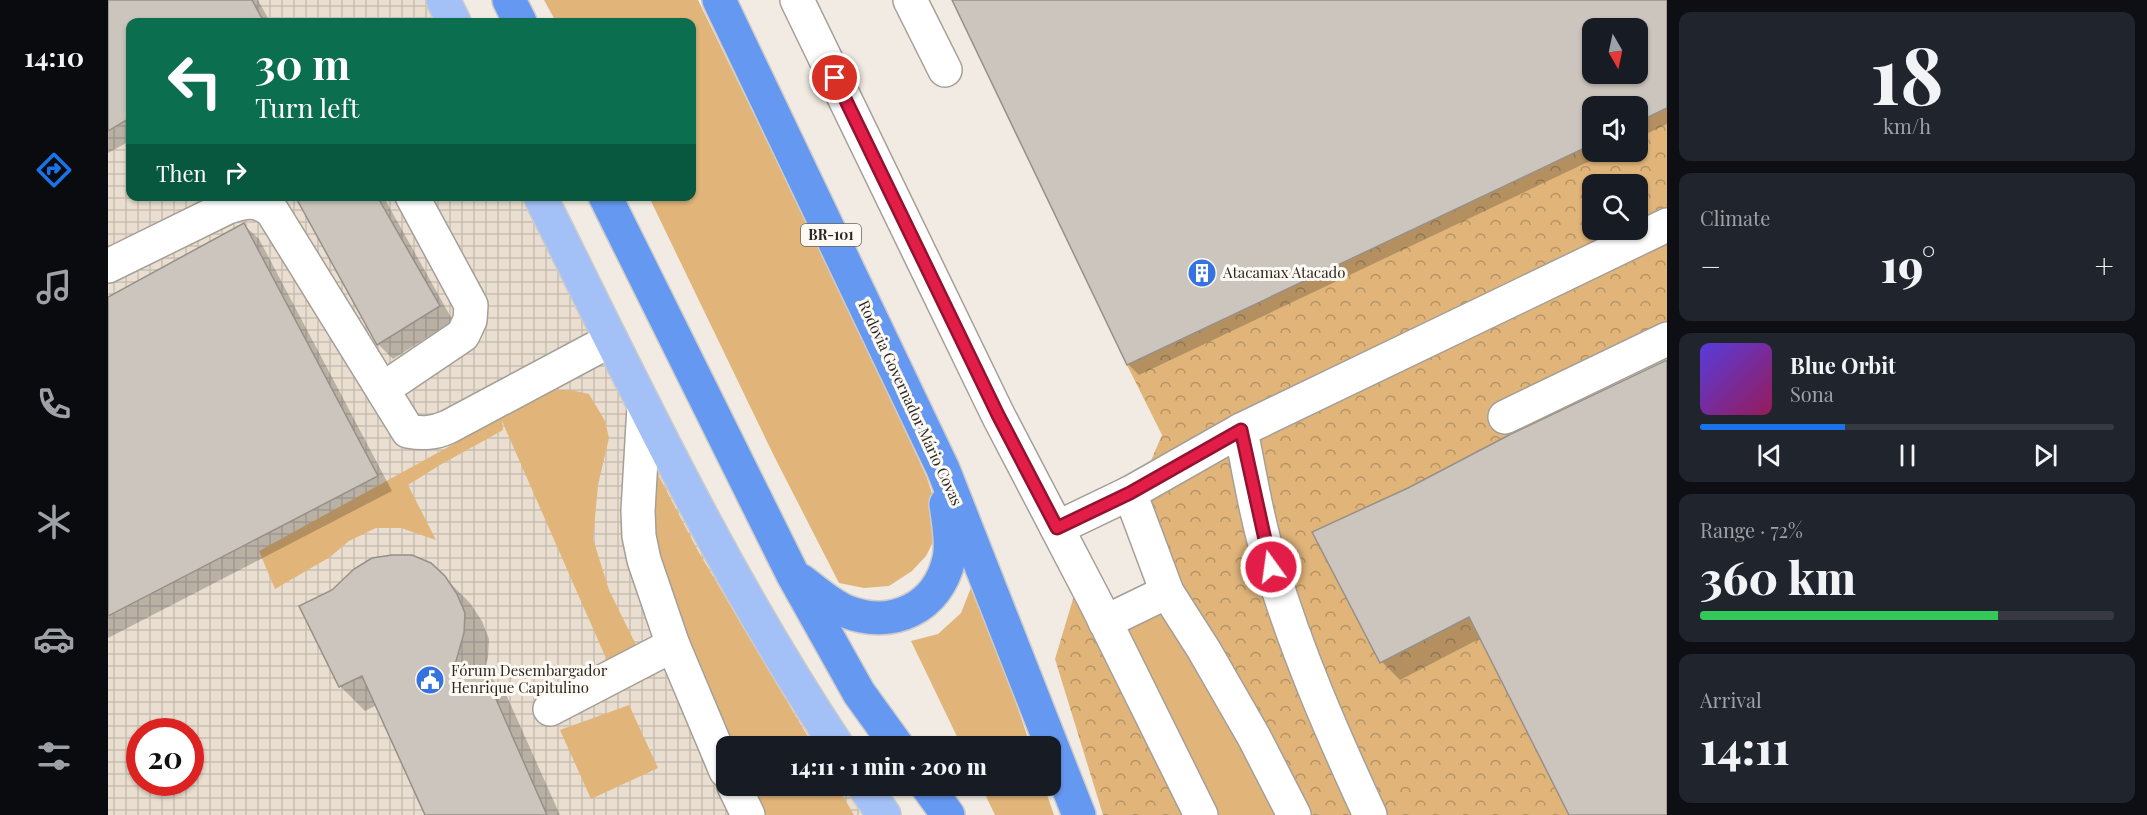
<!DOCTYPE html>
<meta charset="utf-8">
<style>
:root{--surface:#171b24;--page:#20242c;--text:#f1f3f6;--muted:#9ea1a6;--line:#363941;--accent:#1a73e8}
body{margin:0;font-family:"Playfair Display",serif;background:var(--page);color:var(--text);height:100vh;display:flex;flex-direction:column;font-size:22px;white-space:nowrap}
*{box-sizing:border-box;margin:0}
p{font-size:20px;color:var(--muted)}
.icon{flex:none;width:33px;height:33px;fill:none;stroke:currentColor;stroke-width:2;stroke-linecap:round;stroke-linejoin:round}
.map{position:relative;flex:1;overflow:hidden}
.drawer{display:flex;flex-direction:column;gap:12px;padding:12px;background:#0d0f14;width:480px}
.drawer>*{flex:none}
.hud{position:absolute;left:18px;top:18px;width:570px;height:183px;border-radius:12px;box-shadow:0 2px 4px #0004;background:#0b6e4f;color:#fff;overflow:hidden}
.needle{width:39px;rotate:171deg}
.tools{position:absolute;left:1474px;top:18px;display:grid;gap:12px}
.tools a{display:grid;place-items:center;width:66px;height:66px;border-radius:12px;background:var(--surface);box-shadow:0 2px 4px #0004;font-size:30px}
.speed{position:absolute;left:18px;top:718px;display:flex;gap:12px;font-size:30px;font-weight:700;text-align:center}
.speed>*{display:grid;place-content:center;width:78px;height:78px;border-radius:50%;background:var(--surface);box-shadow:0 2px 4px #0004;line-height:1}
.speed .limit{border:9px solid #d22;background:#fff;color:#111}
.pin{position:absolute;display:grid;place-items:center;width:51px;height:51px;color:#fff;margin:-26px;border:3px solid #fff;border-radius:50%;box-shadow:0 2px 6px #0007}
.me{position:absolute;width:66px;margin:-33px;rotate:346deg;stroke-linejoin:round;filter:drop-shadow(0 0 4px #0008)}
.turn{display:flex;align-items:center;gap:21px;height:126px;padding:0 30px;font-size:27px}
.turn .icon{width:78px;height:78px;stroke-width:2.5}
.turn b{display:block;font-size:42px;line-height:51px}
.then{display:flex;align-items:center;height:57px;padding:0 30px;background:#0003;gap:12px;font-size:22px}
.big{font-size:45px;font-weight:800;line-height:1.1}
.drawer .card{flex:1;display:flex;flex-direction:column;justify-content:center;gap:9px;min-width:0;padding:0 21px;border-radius:12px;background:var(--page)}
.drawer .dial{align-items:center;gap:0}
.dial b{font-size:78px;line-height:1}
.song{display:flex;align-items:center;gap:18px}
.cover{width:72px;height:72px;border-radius:9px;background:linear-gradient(135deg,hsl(250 70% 55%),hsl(330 70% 35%))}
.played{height:6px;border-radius:3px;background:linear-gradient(90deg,var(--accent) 35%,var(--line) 35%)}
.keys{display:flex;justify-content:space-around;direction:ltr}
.heat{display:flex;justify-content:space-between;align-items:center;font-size:33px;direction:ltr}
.charge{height:9px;border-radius:4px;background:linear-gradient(90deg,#34c759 72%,var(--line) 0)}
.trip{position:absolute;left:608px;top:736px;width:345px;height:60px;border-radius:12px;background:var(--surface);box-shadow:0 2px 4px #0004;font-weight:800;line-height:60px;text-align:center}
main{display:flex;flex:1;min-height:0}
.menu{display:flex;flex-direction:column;width:108px;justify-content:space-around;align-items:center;background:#090b0e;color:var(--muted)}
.menu .icon{width:42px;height:42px}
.menu .current{color:var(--accent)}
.menu b{font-size:27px;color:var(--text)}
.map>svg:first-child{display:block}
.industrial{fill:url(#industrial-grid);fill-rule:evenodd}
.grass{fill:#e1b57a}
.forest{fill:url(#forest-crowns);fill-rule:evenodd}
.shadow{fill:#0003;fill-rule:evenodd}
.building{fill:#ccc5bd;stroke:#969089;stroke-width:1.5;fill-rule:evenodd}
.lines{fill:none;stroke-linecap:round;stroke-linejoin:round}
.minor-casing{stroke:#a59f97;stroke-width:36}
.major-casing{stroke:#cccbca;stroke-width:36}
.highway-casing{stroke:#cccbca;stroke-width:36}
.minor{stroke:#fff;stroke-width:33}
.major{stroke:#a3c1f7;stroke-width:33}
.highway{stroke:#6598f1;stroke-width:33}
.route-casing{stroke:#92132f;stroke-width:15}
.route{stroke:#e11d48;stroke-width:10}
.labels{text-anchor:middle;stroke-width:6;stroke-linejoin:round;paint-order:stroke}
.shield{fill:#fef9f2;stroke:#696662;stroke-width:1.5}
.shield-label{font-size:14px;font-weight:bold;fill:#292724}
.poi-label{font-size:15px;fill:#292724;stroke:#fef9f2;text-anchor:start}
.street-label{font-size:15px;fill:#292724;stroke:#fef9f2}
</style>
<main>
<nav class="menu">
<b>14:10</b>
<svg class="icon current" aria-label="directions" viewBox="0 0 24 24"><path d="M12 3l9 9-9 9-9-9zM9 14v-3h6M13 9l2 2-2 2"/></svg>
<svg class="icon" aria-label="music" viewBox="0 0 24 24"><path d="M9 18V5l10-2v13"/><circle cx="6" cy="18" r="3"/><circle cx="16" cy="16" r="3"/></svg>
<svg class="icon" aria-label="phone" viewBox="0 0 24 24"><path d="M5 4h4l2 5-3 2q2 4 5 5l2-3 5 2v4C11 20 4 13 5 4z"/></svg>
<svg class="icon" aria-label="climate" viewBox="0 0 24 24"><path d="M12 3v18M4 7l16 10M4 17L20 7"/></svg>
<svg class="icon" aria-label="car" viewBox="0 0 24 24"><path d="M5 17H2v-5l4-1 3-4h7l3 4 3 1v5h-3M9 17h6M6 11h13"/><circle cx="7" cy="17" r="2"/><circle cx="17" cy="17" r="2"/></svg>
<svg class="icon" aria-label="filters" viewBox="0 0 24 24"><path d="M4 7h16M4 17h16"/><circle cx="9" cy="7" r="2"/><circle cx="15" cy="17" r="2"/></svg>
</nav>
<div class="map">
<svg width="1559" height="815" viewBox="0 0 1559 815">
<defs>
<pattern id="industrial-grid" width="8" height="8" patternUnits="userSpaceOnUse" patternTransform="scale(1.5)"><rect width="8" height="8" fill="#e9decf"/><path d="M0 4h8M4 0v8" fill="none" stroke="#c8beb2"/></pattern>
<pattern id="forest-crowns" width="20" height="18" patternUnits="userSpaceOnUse" patternTransform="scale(1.5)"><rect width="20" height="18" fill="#e1b57a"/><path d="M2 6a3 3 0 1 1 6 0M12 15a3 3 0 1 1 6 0" fill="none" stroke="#b69364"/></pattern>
</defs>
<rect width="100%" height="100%" fill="#f2ebe3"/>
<path class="industrial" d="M0,0H324L336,22H22V196L421,197L714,747H618V786H739L757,815H0ZM32,732H82V783H32Z"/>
<g class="grass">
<path d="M436,0H590L740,307L819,478L829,509L826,540L818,556L804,571L781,586L756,588L731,583L666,456L541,197L584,196V22H448Z"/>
<path d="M440,390H463L481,394L497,421L501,438L490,485L485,539L501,590L531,651L501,665L394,421L395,430L332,465L300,485L328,540L293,528H268L241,541L222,557L167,589L151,551L393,418Z"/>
<path d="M544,463L590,551L706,747H620L540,532Z"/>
<path d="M866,580L923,747H854L803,641L830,634L853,613Z"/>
<path d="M1037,594L1063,621L1109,697L1169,815H1100L1056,724L1008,600Z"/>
<path d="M521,705L550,768L483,799L452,730Z"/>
<path d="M637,786H729L746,815H651Z"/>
<path d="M873,786H936L946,815H887Z"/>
</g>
<g class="forest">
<path d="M1559,108V353L1300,488L1205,532L1272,663L1361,617L1461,815H1185L1069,599L1029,493L1054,435L1019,365L1485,144V152H1530V122ZM1485,184H1530V230H1485Z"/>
<path d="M968,589L1081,815H995L947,659Z"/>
</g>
<g class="shadow">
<path d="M0,0H150L162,22H22V141L0,153Z"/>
<path d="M846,0H1559V124L1530,138V106H1485V152H1501L1031,375L1020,364ZM1485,28H1530V74H1485Z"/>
<path d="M189,196H275L345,321L285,359L270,344Z"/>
<path d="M136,225L151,239L284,491L0,638V299Z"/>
<path d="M1559,361V815H1462L1373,638L1292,680L1274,662L1300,489Z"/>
<path d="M336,577L362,603L374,621L381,639L380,658L376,671L397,692L452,815H319L269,705L257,711L232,686Z"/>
</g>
<g class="building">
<path d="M0,0H144L156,22H22V118L0,131Z"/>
<path d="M844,0H1559V108L1530,122V106H1485V144L1019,365ZM1485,28H1530V74H1485Z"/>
<path d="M187,196H269L332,306L269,345Z"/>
<path d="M136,223L270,476L0,616V297Z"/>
<path d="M1559,360V815H1461L1361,617L1272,663L1204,532L1300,488L1403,434Z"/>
<path d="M284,555H304L323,563L337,576L349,594L357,613L356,633L343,679L373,665L439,815H317L254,676L231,687L191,606L224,590L246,569L264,558Z"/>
</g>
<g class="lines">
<g class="minor-casing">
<g id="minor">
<path d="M689,0L890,415L988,603L1093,815"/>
<path d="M802,0L837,70"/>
<path d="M0,266L120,207C138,201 149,199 164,211L300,431C315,434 326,433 340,427L503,340"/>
<path d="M275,389L355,335L362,320L363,305L304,196"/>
<path d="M536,406L530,511L531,536L536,560L565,645L618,771"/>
<path d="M1397,417L1559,339"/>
<path d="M1133,430C1142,477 1150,524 1164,569C1189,653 1225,735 1262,815"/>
<path d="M949,528L1022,493"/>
<path d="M997,622L1059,592"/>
<path d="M442,709L565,645"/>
<path d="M626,786L640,815"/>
<path d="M1186,815L1146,737L1096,650L1059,592L1022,493L1133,430L1559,225"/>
</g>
</g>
<g class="major-casing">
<g id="major">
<path d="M335,0L346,22"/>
<path d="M432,196C525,383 614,573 730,747"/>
<path d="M756,786L776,815"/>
</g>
</g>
<g class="highway-casing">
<g id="highway">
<path d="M401,0L412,22"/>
<path d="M611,0L835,469L971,815"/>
<path d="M497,196L685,575L751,693L790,747"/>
<path d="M692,580C706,590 721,604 737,611C784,630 830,608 841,559C845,542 840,521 838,504"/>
<path d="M819,786L840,815"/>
</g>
</g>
<use href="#minor" class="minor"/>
<use href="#major" class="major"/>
<use href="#highway" class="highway"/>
</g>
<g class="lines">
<g class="route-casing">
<path id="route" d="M727,78L890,415L949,528L1022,493L1133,430L1163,567"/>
</g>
<use href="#route" class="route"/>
</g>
<defs>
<g id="building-disc" transform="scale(1.5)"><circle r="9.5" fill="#3573e1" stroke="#fef9f2"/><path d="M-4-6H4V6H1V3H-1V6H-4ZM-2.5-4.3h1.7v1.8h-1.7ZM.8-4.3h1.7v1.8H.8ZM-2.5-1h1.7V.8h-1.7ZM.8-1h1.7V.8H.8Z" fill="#fff"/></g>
<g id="civic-disc" transform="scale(1.5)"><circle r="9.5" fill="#3573e1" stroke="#fef9f2"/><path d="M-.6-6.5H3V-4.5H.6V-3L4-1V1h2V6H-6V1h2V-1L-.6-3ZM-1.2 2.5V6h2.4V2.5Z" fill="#fff"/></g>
</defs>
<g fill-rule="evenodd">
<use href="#building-disc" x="1094" y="273"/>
<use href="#civic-disc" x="322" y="680"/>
</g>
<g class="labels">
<rect class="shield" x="693" y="224" width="60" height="22" rx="4.5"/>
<g class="shield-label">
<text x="723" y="240">BR-101</text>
</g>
<g class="poi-label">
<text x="1115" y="278">Atacamax Atacado</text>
<text x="343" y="676">Fórum Desembargador<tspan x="343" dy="17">Henrique Capitulino</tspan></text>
</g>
<g class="street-label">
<text transform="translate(802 403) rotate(65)" y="5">Rodovia Governador Mário Covas</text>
</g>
</g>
</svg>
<div class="tools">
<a><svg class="needle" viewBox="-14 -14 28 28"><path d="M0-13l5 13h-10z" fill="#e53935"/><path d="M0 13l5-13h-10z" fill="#9ea1a6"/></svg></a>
<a><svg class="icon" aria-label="sound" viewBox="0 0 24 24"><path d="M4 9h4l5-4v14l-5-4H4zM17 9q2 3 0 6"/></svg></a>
<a><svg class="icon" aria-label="search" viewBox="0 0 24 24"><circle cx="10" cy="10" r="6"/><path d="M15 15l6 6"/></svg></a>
</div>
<div class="speed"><div class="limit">20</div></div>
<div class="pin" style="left:727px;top:78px;background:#d93025"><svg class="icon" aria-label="arrive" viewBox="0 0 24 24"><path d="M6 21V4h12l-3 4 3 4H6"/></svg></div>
<svg class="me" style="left:1163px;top:567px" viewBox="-20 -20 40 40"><circle r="17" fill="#e11d48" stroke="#fff" stroke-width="3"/><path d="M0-11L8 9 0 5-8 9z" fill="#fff"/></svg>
<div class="trip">14:11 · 1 min · 200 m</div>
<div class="hud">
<div class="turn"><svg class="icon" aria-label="left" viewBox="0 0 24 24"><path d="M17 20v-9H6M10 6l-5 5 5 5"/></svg><div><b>30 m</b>Turn left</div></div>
<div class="then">Then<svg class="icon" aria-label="right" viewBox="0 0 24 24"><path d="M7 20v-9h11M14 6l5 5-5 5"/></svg></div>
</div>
</div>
<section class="drawer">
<div class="card dial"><b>18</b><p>km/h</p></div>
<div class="card"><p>Climate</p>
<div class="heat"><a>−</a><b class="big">19°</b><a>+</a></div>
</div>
<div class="card">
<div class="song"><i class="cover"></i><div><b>Blue Orbit</b><p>Sona</p></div></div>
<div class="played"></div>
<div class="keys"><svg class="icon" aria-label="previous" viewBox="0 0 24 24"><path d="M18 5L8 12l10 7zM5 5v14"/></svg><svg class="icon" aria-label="pause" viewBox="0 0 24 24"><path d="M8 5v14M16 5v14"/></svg><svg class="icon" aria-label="next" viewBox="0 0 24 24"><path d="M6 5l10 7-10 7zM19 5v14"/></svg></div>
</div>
<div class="card"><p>Range · 72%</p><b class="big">360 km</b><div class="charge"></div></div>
<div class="card"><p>Arrival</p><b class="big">14:11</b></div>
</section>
</main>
